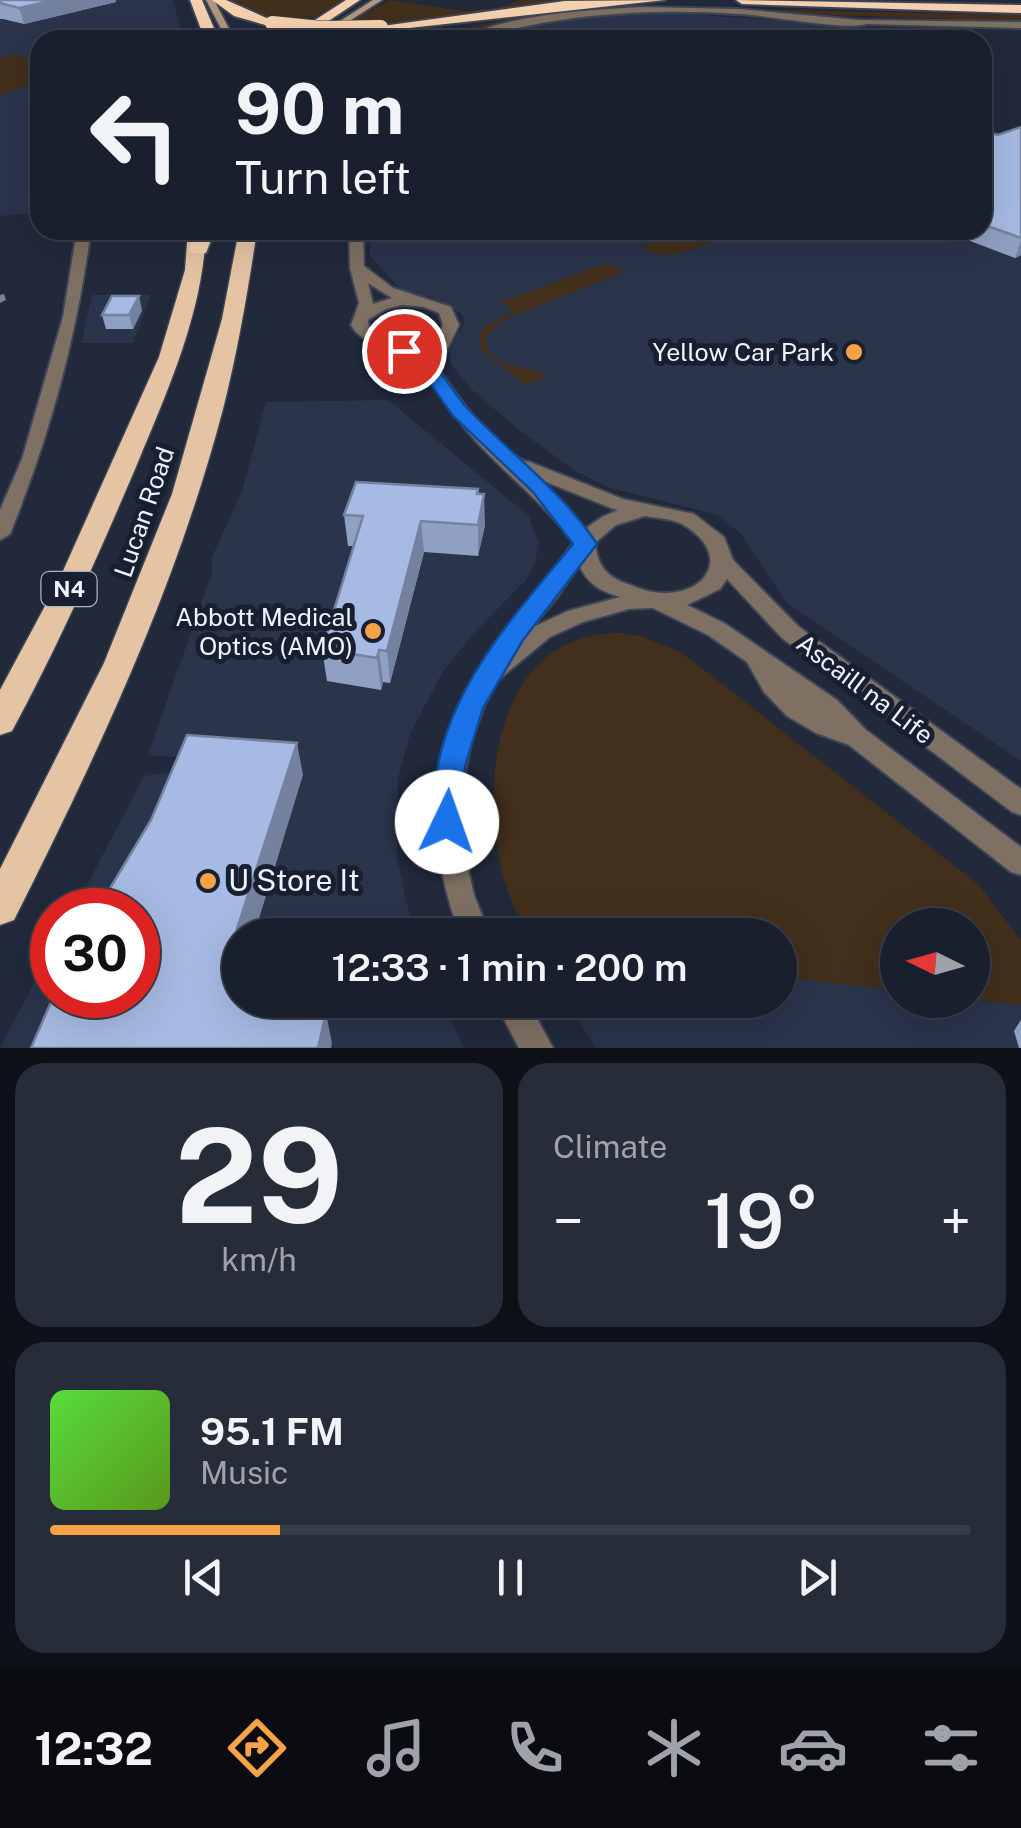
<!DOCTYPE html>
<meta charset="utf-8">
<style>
:root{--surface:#191f2c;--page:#262c38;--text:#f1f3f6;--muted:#9fa2a9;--line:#373d48;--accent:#f5a346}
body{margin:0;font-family:"Public Sans",sans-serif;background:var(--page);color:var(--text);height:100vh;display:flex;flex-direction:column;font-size:38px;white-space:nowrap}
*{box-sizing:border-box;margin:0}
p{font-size:32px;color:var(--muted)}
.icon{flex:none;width:55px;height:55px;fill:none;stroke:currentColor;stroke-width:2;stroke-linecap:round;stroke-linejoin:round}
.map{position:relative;height:1048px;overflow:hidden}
.drawer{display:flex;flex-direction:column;gap:15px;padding:15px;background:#0e1118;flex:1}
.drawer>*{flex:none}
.hud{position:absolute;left:30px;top:30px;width:962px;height:210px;border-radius:30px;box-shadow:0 10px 40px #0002,0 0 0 2px var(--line);background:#191f2c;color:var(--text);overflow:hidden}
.needle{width:65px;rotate:275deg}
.tools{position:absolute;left:880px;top:908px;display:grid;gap:20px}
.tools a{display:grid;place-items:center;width:110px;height:110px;border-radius:50%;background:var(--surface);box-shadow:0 10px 40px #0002,0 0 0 2px var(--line);font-size:50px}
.speed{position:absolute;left:30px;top:888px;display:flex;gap:20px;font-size:50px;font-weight:700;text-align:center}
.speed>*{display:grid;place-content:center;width:130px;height:130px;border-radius:50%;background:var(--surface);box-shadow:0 10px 40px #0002,0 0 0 2px var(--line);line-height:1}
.speed .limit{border:15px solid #d22;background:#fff;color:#111}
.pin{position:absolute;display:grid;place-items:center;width:85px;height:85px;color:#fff;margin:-42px;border:5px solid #fff;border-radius:50%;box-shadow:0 2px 10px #0007}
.me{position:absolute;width:110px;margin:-55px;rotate:3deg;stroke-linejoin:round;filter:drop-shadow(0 0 8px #0008)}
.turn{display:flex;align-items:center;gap:35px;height:210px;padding:0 40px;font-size:45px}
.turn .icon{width:130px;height:130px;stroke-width:2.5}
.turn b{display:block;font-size:70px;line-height:85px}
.big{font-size:75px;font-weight:600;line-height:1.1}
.drawer .widget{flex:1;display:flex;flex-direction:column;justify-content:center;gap:15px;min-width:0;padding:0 35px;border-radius:30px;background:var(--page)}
.drawer .dial{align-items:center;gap:0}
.dial b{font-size:130px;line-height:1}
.song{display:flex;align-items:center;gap:30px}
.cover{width:120px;height:120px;border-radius:15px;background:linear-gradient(135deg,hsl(110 70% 55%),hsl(90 70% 35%))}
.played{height:10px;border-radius:5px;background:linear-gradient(90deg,var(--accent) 25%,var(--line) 25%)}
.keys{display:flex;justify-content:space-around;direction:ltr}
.heat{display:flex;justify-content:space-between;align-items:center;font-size:55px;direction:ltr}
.drawer .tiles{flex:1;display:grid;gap:15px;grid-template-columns:1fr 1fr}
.widget:last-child{grid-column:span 2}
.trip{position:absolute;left:222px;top:918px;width:575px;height:100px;border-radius:50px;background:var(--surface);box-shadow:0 10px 40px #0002,0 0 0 2px var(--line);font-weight:600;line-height:100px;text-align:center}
.menu{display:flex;height:160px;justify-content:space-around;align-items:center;background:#0a0c12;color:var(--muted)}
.menu .icon{width:70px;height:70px}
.menu .active{color:var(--accent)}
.menu b{font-size:45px;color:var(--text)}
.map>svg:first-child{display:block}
.built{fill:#2a344b}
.green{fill:#422f1c}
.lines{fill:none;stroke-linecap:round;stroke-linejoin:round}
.minor-casing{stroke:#3e4556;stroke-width:4}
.secondary-casing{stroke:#3e4556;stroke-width:4}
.trunk-casing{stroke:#3e4556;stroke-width:3}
.motorway-casing{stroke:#3e4556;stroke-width:4}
.minor{fill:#7e7062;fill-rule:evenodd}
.secondary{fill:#af9781;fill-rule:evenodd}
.trunk{fill:#e5c4a4;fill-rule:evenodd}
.motorway{fill:#f6d1af;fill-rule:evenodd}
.motorway-bridge-casing{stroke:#3e4556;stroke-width:15;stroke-linecap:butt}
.motorway-bridge{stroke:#f6d1af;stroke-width:14}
.wall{fill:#90a0c3}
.shaded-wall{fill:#75829f}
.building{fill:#a7bae3;stroke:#75829f;stroke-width:2.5}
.route{fill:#1a73e8;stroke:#114b97;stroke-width:2.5}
.poi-dot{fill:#f5a346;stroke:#181f30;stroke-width:4}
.labels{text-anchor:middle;stroke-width:10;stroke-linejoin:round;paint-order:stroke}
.shield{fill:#181f30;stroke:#aeb3c0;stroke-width:2.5}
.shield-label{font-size:22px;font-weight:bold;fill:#eff3fd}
.poi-label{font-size:25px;fill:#eff3fd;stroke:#181f30;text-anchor:end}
.street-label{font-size:25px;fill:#eff3fd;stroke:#181f30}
.near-poi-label{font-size:30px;fill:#eff3fd;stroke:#181f30;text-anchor:start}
</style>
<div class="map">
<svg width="1021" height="1048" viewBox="0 0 1021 1048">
<rect width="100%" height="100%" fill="#21293b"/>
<g class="built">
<path d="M0,0H173L183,40H40V212L0,216Z"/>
<path d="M652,12L823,23L864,30L869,40H473L521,24Z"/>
<path d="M983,128L1021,139V761L787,603L741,534L718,515L610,488L575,471L519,430L471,389L451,364L449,348L465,323L462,314L432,297L404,293L370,256V230H982Z"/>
<path d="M151,294L133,343H81L92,295Z"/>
<path d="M388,400L528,515L539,543L535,563L526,580L473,634L442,673L410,734L398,778L397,858L414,935H240V1000H443L464,1048H0L52,949V995H138V910H74L144,776L247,762L148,755L212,572V557L242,491L266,402Z"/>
<path d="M780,977L897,990L898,1000L973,999L1021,1005V1048H595L567,1000H780Z"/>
</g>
<g class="green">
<path d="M226,0H345L303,23L252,15Z"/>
<path d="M390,0L464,11L498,8L521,0H598L409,23L345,25Z"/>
<path d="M606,6L1021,15V22L624,7L531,16L449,40H415L510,18Z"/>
<path d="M12,55L40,61V82L0,95V59Z"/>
<path d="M681,230H739C710,241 669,268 641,247Z"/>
<path d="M604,264L616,265L624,272L501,321L487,335C483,370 530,365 548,375L526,385L481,350L479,337L485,326L514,311L500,302Z"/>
<path d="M402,310L425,312L432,324C418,338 398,338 381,329L382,317Z"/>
<path d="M622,633L641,636L681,652L978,884L1021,940V1005L973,999L972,925H898L897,990L780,977V935H528C470,844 475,629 622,633Z"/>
</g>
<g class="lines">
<g class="minor-casing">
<g id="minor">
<path d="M644,7L738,9L859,20L1021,22V28L867,24C846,31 767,15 738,14C647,8 558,14 470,40H457C508,14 586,10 644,7Z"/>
<path d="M77,230H91C76,339 51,432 10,534L0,540V510L22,459L63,317Z"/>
<path d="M349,230H363L364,266L393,288L451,307L459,325L438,369C458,395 498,457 530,462L623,499L694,514L724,537L733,560L798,626L1021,789V815L1012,812L782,638L727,579L720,589L687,605L724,623L837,700L866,730L1021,847V875L1011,872L849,745L816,733L787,716L764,692L747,662L708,635L653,608L629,609L583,622L550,637L497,681L484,706L471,742L464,779L461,817L465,855L474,895L490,935H460C395,753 471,680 574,542C542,501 501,471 467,431C452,412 440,386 421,370C403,356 359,343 351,325L359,303L350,268ZM368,283L392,298L373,304ZM402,305L424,307L439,313L443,325L427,359L410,348L369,329L368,320L386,309ZM539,479L611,508L618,510L602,517L585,529ZM645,516C657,518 672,519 682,524C736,555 705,600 653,592C646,591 638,588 631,585C607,578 598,567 595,543L616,525ZM579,565C588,584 600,591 620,597L568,611L531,628L556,599Z"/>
<path d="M494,1000H527L553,1048H519Z"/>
</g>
</g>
<g class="secondary-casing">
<g id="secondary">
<path d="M206,0H214L235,40H227Z"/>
<path d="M373,0H382L320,40H310Z"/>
</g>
</g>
<g class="trunk-casing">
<g id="trunk">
<path d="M188,230H206C203,312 169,387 138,462C99,554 59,644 12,731L0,735V690L59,580L159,357L185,270Z"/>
<path d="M239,230H257C248,290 238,350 223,409C176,588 97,755 14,920L0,925V869L104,663L172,494L222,319Z"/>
</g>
</g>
<g class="motorway-casing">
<g id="motorway">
<path d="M190,0H202L219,40H205Z"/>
<path d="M212,0H226L278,23L272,27L234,16Z"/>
<path d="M346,0H360L300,40H284Z"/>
<path d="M665,0L381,31L375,27L565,1Z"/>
<path d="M736,0L1021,5V13L742,4Z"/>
<path d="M195,230H215L206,253H192L189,249Z"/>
</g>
</g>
<use href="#minor" class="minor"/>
<use href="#secondary" class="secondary"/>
<use href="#trunk" class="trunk"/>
<use href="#motorway" class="motorway"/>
<g class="motorway-bridge-casing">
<path id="motorway-bridge" d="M272,23L321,28L381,27"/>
</g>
<use href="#motorway-bridge" class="motorway-bridge"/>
</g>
<g class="wall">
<path d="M0,0H116V2L24,24L3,19H0Z"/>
<path d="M1021,127V255L1015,258L941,230H982V131L998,135Z"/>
<path d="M142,310L133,329H106L102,315Z"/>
<path d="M478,489L485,525L478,556L424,552L390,683L383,682L381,690L327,681L322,649L354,546H348L344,515Z"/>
<path d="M1021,1020V1048H1019L1014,1031Z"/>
</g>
<g class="shaded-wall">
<path d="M54,0H116V2L24,24L19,8Z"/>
<path d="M1021,240V255L1015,258Z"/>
<path d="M4,294L6,300L0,303V295Z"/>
<path d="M139,296L142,310L133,329L129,315Z"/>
<path d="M484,494L485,525L478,556V525Z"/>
<path d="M421,521L424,552L390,683L387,651Z"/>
<path d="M379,650L383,682L381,690L377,658Z"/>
<path d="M297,743L303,775L254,935L237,929Z"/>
<path d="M326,1013L332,1043L331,1048H318Z"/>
</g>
<g class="building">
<path d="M0,0H54L19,8L0,3Z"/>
<path d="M1021,127V238L982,224V131L998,135Z"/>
<path d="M112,296H139L129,315H102Z"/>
<path d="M356,482L478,489L477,494H484L478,525L421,521L387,651L379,650L377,658L322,649L363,516L344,515Z"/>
<path d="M187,735L297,743L237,929L280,933L281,935H240V1000H318L326,1013L318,1048H31L54,995H138V910H97L151,820Z"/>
</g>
<path class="route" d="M404,346C437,356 447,387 469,410C512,455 562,491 597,544L523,640L483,708L465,766L462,822L458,831L447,834L436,831C430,818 433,806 434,793C441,694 513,617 573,544L533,492L453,416L423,373L398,355L395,351Z"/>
<g class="poi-dot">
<circle cx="854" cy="352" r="10"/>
<circle cx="373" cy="631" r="10"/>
<circle cx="208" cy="881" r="10"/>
</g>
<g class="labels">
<rect class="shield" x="41.5" y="572" width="55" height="34" rx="8"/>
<g class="shield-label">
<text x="69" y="597">N4</text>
</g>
<g class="poi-label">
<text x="834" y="361">Yellow Car Park</text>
<text x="353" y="626">Abbott Medical<tspan x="353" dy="29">Optics (AMO)</tspan></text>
</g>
<g class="street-label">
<text transform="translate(144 512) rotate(-71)" y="9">Lucan Road</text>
<text transform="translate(865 689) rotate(37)" y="9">Ascaill na Life</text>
</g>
<g class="near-poi-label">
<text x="228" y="891">U Store It</text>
</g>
</g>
</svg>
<div class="tools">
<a><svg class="needle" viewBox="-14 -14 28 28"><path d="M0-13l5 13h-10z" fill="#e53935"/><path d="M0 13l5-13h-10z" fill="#9fa2a9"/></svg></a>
</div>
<div class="speed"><div class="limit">30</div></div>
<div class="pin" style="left:404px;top:351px;background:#d93025"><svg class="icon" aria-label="arrive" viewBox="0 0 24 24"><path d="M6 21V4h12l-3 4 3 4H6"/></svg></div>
<svg class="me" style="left:447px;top:822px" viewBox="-20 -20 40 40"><circle r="19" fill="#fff"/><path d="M0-13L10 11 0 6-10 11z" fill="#1a73e8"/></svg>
<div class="trip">12:33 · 1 min · 200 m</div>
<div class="hud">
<div class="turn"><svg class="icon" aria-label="left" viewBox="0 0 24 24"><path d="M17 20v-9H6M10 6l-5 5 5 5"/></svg><div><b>90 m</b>Turn left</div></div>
</div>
</div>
<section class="drawer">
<div class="tiles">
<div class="widget dial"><b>29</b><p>km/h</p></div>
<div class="widget"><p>Climate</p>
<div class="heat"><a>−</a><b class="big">19°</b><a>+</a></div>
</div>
<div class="widget">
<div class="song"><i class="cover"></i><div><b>95.1 FM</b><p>Music</p></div></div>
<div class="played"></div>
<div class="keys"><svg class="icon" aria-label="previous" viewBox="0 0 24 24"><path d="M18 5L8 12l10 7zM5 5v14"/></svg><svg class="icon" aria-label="pause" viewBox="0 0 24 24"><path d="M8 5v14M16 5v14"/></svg><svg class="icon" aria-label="next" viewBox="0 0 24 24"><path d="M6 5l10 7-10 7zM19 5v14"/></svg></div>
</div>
</div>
</section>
<nav class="menu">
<b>12:32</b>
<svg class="icon active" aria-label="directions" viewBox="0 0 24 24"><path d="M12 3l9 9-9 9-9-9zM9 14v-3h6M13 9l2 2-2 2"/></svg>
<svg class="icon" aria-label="music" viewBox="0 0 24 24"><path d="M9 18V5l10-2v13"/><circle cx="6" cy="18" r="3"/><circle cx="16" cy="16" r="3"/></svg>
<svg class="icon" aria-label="phone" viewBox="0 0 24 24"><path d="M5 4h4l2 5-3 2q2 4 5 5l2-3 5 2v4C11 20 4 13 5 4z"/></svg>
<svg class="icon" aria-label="climate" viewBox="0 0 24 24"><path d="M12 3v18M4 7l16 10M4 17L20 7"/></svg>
<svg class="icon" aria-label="car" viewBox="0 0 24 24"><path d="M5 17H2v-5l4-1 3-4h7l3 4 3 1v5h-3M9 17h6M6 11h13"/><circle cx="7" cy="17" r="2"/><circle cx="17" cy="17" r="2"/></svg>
<svg class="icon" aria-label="filters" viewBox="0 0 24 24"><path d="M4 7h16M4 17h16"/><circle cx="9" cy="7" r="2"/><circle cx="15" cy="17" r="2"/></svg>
</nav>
